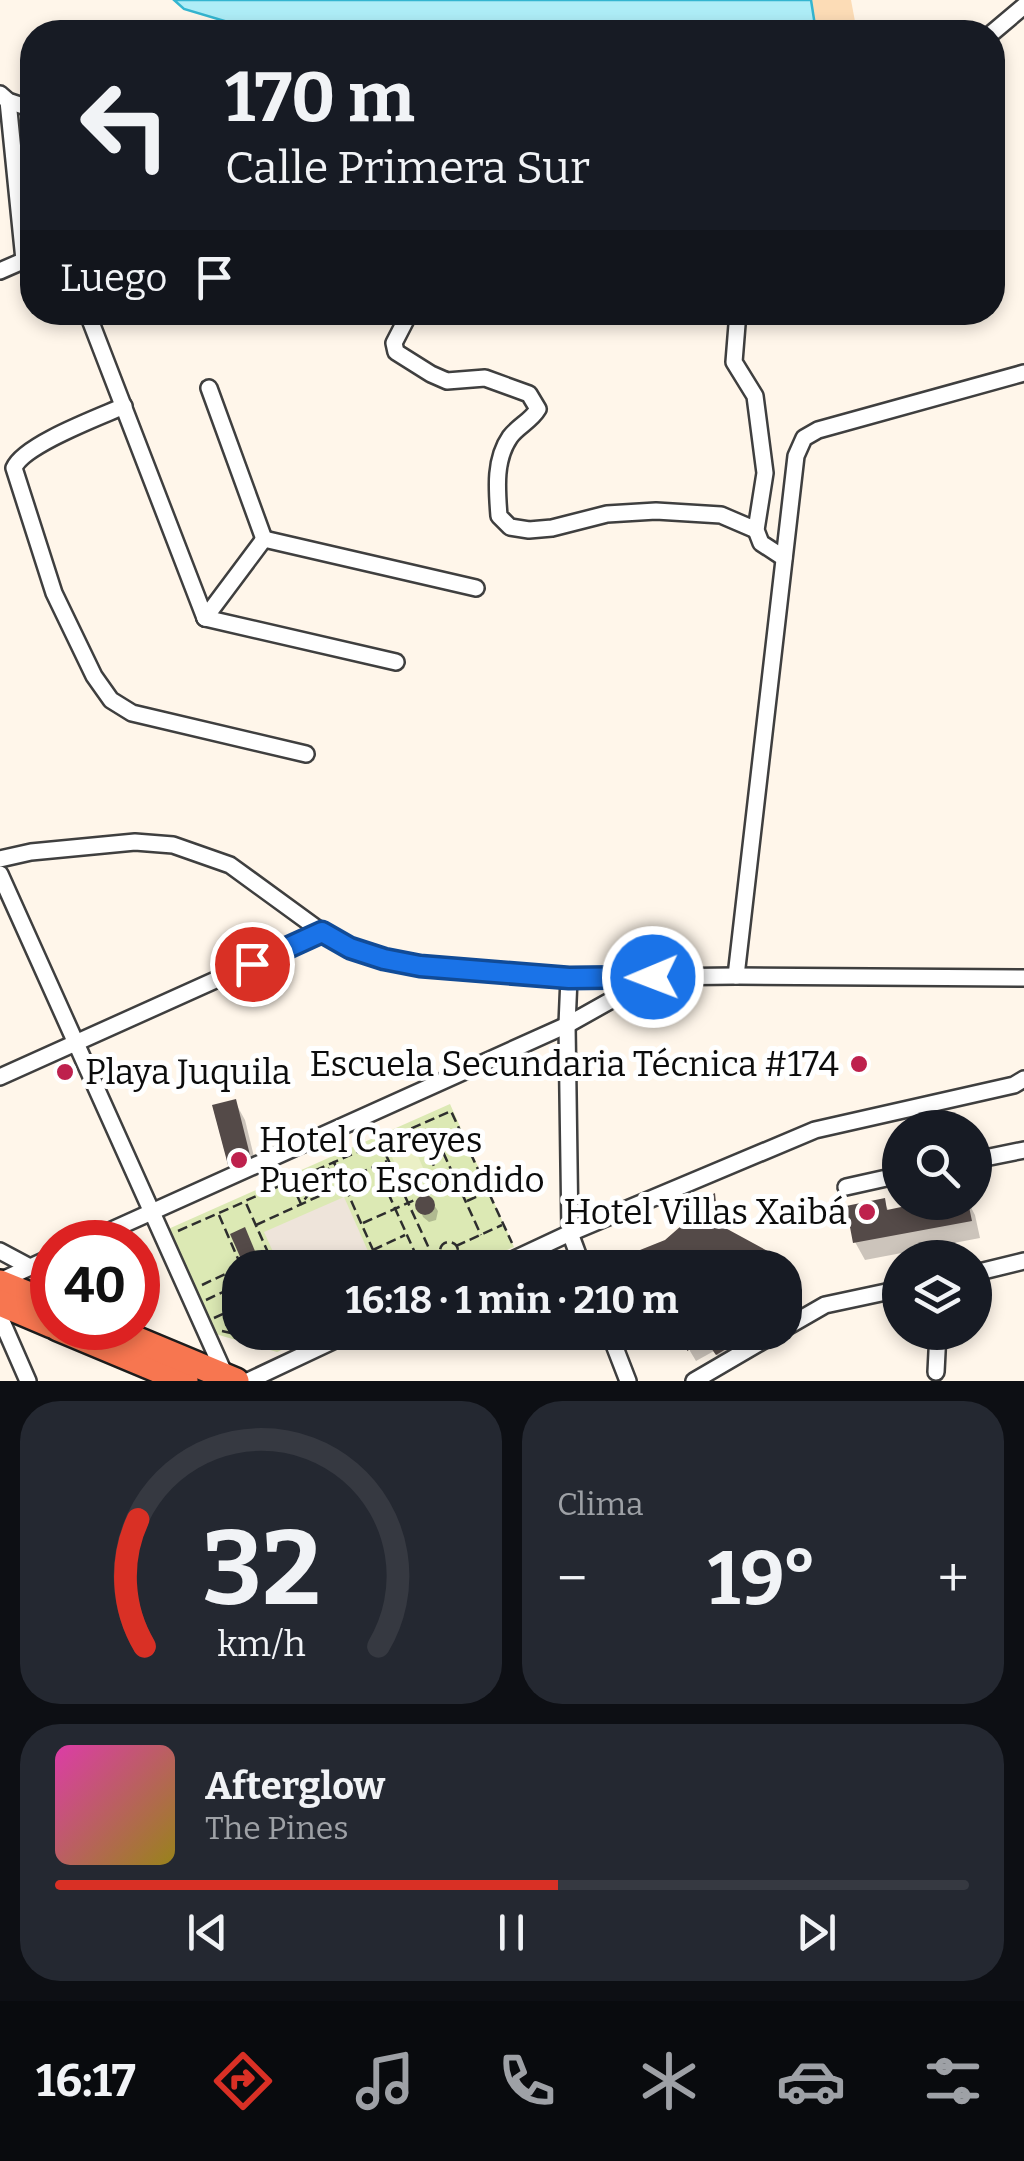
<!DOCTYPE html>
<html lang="es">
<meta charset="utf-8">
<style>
:root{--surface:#171b24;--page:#242831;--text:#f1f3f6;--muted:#9ea1a6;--line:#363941;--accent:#d93025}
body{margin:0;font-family:Bitter,serif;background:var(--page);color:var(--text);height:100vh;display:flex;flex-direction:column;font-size:38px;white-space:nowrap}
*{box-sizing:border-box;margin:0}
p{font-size:32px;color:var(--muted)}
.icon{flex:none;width:55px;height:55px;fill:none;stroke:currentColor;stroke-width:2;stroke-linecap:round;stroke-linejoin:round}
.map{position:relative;height:1381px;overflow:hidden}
.side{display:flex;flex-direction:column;gap:20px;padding:20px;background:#0d0f14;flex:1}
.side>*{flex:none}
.guide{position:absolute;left:20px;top:20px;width:985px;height:305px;border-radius:40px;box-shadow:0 5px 15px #0003;background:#171b24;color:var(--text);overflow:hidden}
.tools{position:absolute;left:882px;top:1110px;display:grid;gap:20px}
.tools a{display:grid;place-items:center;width:110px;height:110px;border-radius:50%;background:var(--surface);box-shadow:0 5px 15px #0003;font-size:50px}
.speed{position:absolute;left:30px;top:1220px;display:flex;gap:20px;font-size:50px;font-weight:700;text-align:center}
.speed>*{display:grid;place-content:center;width:130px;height:130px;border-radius:50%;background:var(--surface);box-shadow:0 5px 15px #0003;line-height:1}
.speed .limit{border:15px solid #d22;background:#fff;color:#111}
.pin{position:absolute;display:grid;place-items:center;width:85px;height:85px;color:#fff;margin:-42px;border:5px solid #fff;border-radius:50%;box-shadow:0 2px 10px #0007}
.me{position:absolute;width:110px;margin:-55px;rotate:269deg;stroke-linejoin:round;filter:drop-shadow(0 0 8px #0008)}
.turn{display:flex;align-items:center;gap:35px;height:210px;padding:0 40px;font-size:45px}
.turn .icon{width:130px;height:130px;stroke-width:2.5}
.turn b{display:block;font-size:70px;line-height:85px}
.then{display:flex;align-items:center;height:95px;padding:0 40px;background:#0003;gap:20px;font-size:38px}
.big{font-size:75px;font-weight:700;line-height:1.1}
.side .card{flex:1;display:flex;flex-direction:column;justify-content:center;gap:15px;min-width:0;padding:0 35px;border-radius:40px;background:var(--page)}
.side .dial{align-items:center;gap:0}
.dial svg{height:260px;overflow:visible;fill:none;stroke:var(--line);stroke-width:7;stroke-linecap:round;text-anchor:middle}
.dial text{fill:var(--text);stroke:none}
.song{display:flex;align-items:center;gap:30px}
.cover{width:120px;height:120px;border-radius:15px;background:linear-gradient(135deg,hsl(320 70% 55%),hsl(50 70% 35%))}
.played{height:10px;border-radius:5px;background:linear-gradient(90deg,var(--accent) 55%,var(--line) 55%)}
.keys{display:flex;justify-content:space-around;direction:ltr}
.heat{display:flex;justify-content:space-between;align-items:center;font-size:55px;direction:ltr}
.side .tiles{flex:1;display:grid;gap:20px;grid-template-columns:1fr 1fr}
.card:last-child{grid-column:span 2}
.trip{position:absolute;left:222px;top:1250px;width:580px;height:100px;border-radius:40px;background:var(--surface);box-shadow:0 5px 15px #0003;font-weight:700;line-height:100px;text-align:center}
.dock{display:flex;height:160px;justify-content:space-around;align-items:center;background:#090b0e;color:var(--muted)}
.dock .icon{width:70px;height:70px}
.dock .on{color:var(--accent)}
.dock b{font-size:45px;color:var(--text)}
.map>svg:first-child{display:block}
.green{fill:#dce9b4}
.sand{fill:#fcdcb6}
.pitch{fill:#ebf0c6}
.plaza{fill:#eee4da}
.water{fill:#aeedf7;stroke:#34b5d0;stroke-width:2.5}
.shadow{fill:#0003}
.building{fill:#544a48}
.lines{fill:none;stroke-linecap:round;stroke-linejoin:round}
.minor-casing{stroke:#3f3f3f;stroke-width:20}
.highway-casing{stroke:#1d1d1d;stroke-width:30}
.path{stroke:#2e2e2e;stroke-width:2.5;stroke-dasharray:10 5;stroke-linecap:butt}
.minor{stroke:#fff;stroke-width:15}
.highway{stroke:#f77650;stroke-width:25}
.route-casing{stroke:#114b97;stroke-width:25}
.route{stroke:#1a73e8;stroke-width:18}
.poi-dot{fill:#be214d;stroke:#fff;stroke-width:4}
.labels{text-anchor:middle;stroke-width:10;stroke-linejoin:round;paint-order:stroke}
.poi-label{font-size:35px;fill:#0c0c0c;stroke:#fff;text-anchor:end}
</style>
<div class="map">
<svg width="1024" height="1381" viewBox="0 0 1024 1381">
<rect width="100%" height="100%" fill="#fff6ea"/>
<path class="green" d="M450,1104L514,1247L468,1267L240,1268V1332L321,1333L277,1352L212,1333L166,1230Z"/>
<path class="sand" d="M811,0H851L857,32H816Z"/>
<path class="pitch" d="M408,1133L427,1177L405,1187L386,1143Z"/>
<path class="plaza" d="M344,1197L375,1267H280L264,1232Z"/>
<path class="water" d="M174,0H811L816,32H300L282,25L258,31L184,9Z"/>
<g class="shadow">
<path d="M235,1102L245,1120L258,1173L240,1182L230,1164L215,1107Z"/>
<path d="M714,1197L720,1208L722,1230L773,1257L779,1268H659L650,1261L644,1251L666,1242Z"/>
<path d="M422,1198H427L432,1202L438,1211L436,1220L429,1222L423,1217L418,1203Z"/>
<path d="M883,1201L889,1211L968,1202L975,1215L980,1238L865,1260L855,1242Z"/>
<path d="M690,1332H766L724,1365L714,1351L696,1361L690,1351Z"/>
</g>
<g class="building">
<path d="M236,1099L250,1155L228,1165L212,1105Z"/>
<path d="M715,1193L718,1224L775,1255L772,1268H665L640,1250L665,1240L681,1226L685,1208Z"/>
<circle cx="425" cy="1205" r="10"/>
<path d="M885,1198L887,1210L925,1202H968L972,1221L853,1243L846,1206Z"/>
<path d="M245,1227L262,1268H245L230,1234Z"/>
<path d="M687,1332H736L733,1345L716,1355L706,1341L687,1351Z"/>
</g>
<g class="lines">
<g class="minor-casing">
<g id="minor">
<path d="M992,33L1024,6"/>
<path d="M0,94L8,101L32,109"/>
<path d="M8,101L24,260"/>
<path d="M0,271L32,257"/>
<path d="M87,312L205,618"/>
<path d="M410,312L394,343L396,352L431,374L447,381L485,378L529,394L538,409C531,421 518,426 510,437C494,460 497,490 499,516L510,527L529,530L552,528L607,514L656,511L721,515L756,530"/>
<path d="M738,312L734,362L755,396L765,473L756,530L761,543L784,558"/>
<path d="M209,388L264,539"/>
<path d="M124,406C99,417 23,445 14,468L54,593L94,676L111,700L132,713L306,754"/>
<path d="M264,539L476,588"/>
<path d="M205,618L396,662"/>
<path d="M205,618L264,539"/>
<path d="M0,859L31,852L135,842L173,845L230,865L322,932L350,948L384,959L420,966L569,978L736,976L1024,978"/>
<path d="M0,874L226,1377"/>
<path d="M736,976L796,456L804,438L818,430L1024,373"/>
<path d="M569,978L567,1025L570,1233L583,1268"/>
<path d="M0,1077L322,932"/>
<path d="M975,1160L1024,1150"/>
<path d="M846,1187L900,1175"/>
<path d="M85,1242L567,1025L649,979"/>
<path d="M0,1251L30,1267"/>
<path d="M495,1268L570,1233L815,1130L1014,1085L1024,1079"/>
<path d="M975,1273L1024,1261"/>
<path d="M0,1281L52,1257"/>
<path d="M0,1317L28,1381"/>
<path d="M785,1328L825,1305L900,1289"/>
<path d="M609,1332L628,1381"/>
<path d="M936,1372L938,1332"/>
<path d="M248,1381L352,1332"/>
<path d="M694,1381L778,1332"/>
</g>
</g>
<g class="highway-casing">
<g id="highway">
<path d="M0,1283L52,1304"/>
<path d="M0,1303L52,1325"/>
<path d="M58,1328L185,1381"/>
<path d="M109,1328L236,1381"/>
</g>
</g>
<g class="path">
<path d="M418,1129L443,1187"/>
<path d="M437,1139L481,1235"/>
<path d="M380,1142L433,1257"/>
<path d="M425,1145L458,1129"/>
<path d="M376,1166L420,1264"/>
<path d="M344,1180L387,1161"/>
<path d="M291,1182L301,1204L334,1162L381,1268"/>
<path d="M426,1195L455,1182"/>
<path d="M467,1201L487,1192"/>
<path d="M219,1215L242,1268"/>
<path d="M363,1223L417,1199"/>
<path d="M256,1225L343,1185"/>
<path d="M178,1231L244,1202"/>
<circle cx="449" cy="1251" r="9"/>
<path d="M456,1246L502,1225"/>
<path d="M373,1250L405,1235"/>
<path d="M275,1268L245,1201L451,1111L512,1243"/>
<path d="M412,1268L433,1257"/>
<path d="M464,1268L485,1258"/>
<path d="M202,1285L240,1267"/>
<path d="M206,1300L240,1284"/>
<path d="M214,1318L240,1306"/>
<path d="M222,1331L285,1345L305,1337"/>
<path d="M269,1332H271"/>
</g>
<use href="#minor" class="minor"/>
<use href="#highway" class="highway"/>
</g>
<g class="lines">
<g class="route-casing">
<path id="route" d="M252,964L322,932L350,948L384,959L420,966L569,978L653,977"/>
</g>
<use href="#route" class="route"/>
</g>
<g class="poi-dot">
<circle cx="859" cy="1064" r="10"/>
<circle cx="65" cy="1072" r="10"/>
<circle cx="239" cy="1160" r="10"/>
<circle cx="867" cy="1212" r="10"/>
</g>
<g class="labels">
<g class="poi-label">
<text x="839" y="1076">Escuela Secundaria Técnica #174</text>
<text x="85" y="1084" text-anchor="start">Playa Juquila</text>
<text x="259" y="1152" text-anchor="start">Hotel Careyes<tspan x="259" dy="40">Puerto Escondido</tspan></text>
<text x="847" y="1224">Hotel Villas Xaibá</text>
</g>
</g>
</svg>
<div class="tools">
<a><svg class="icon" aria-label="search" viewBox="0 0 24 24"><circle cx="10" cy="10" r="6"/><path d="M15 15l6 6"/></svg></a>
<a><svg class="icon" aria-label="layers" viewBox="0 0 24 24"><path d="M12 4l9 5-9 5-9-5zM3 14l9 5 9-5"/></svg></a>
</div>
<div class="speed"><div class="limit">40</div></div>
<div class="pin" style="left:252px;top:964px;background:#d93025"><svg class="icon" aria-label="arrive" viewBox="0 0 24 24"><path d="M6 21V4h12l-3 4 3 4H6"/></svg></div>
<svg class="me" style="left:653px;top:977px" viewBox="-20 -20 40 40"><circle r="17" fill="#1a73e8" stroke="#fff" stroke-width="3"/><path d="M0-11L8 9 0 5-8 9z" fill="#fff"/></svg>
<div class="trip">16:18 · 1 min · 210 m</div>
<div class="guide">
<div class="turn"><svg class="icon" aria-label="left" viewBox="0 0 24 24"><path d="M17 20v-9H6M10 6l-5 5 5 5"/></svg><div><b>170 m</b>Calle Primera Sur</div></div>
<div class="then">Luego<svg class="icon" aria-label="arrive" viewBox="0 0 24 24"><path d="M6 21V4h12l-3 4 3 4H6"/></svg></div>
</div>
</div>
<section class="side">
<div class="tiles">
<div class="card dial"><svg viewBox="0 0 100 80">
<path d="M14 69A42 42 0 1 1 86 69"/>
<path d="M14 69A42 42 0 0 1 12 30" stroke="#d93025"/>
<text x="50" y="56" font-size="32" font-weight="700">32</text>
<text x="50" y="72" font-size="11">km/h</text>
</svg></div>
<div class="card"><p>Clima</p>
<div class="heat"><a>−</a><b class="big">19°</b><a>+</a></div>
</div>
<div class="card">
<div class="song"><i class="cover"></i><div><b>Afterglow</b><p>The Pines</p></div></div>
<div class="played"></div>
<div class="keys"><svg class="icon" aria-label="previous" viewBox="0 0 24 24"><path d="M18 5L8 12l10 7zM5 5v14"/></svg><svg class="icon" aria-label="pause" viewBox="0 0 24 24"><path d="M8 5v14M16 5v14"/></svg><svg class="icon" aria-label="next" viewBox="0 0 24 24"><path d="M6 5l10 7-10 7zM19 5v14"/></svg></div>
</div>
</div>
</section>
<nav class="dock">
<b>16:17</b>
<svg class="icon on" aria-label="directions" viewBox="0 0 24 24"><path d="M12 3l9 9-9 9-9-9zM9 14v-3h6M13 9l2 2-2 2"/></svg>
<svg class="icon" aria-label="music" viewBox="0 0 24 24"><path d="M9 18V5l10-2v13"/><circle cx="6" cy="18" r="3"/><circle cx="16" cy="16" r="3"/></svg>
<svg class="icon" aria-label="phone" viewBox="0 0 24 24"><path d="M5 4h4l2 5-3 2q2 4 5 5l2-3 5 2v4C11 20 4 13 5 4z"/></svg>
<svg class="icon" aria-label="climate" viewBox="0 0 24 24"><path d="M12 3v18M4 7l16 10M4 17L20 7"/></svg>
<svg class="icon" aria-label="car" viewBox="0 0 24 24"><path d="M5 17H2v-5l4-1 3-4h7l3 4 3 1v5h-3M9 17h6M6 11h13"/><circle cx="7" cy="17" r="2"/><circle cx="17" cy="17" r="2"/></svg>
<svg class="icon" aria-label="filters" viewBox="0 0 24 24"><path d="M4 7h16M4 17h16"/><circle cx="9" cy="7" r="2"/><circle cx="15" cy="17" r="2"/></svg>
</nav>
